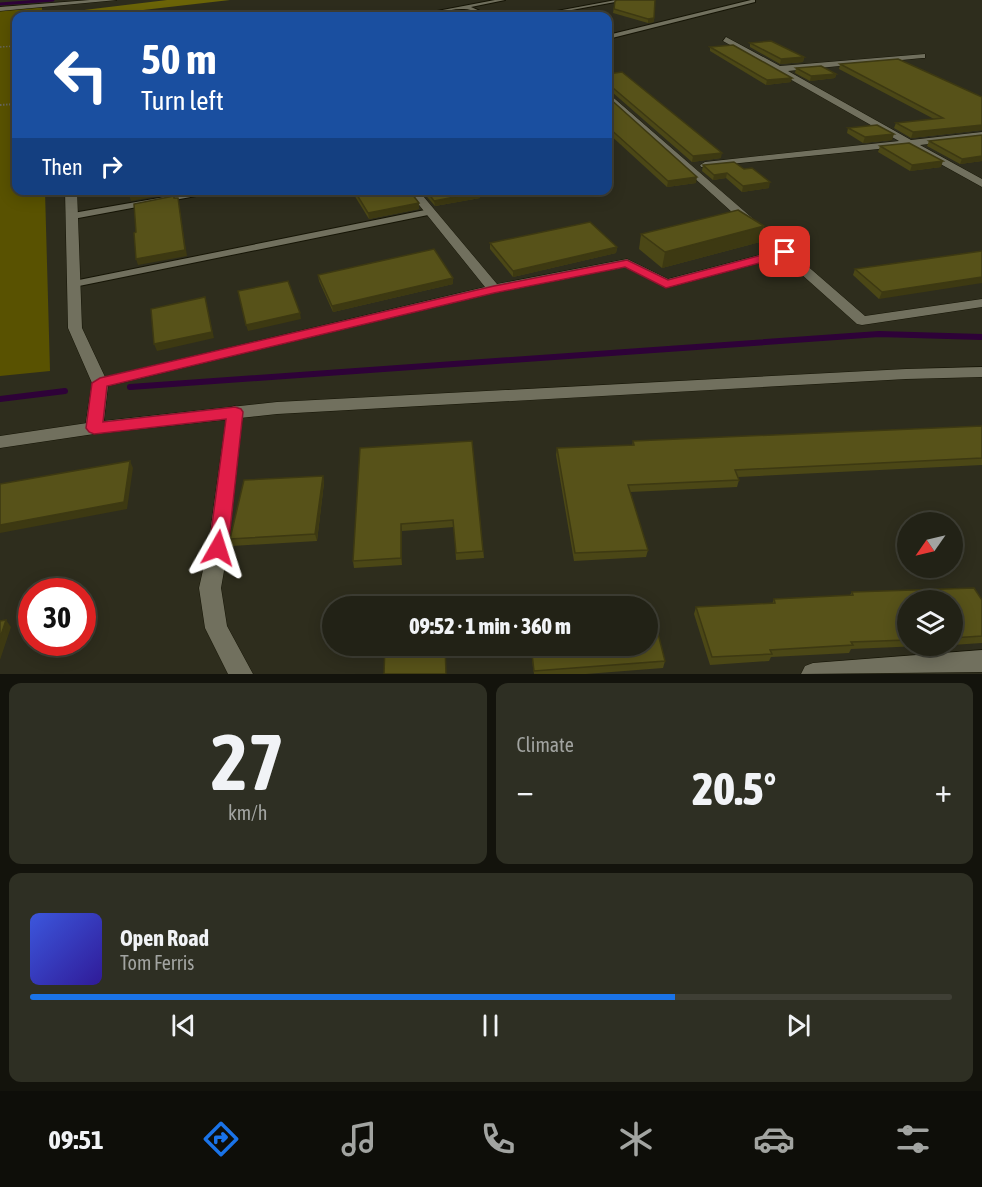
<!DOCTYPE html>
<meta charset="utf-8">
<style>
:root{--surface:#222216;--page:#2e2f23;--text:#f1f3f6;--muted:#a2a4a1;--line:#3f3f35;--accent:#1a73e8}
body{margin:0;font-family:"Asap Condensed",sans-serif;background:var(--page);color:var(--text);height:100vh;display:flex;flex-direction:column;font-size:22px;white-space:nowrap}
*{box-sizing:border-box;margin:0}
p{font-size:20px;color:var(--muted)}
.icon{flex:none;width:33px;height:33px;fill:none;stroke:currentColor;stroke-width:2;stroke-linecap:round;stroke-linejoin:round}
.map{position:relative;height:674px;overflow:hidden}
.side{display:flex;flex-direction:column;gap:9px;padding:9px;background:#13130c;flex:1}
.side>*{flex:none}
.top-card{position:absolute;left:12px;top:12px;width:600px;height:183px;border-radius:12px;box-shadow:0 3px 15px #0003,0 0 0 2px var(--line);background:#1a4fa0;color:#fff;overflow:hidden}
.needle{width:39px;rotate:236deg}
.tools{position:absolute;left:897px;top:512px;display:grid;gap:12px}
.tools a{display:grid;place-items:center;width:66px;height:66px;border-radius:50%;background:var(--surface);box-shadow:0 3px 15px #0003,0 0 0 2px var(--line);font-size:30px}
.speed{position:absolute;left:18px;top:578px;display:flex;gap:12px;font-size:30px;font-weight:700;text-align:center}
.speed>*{display:grid;place-content:center;width:78px;height:78px;border-radius:50%;background:var(--surface);box-shadow:0 3px 15px #0003,0 0 0 2px var(--line);line-height:1}
.speed .limit{border:9px solid #d22;background:#fff;color:#111}
.pin{position:absolute;display:grid;place-items:center;width:51px;height:51px;color:#fff;margin:-26px;border-radius:12px;box-shadow:0 3px 9px #0006}
.me{position:absolute;width:66px;margin:-33px;rotate:6deg;stroke-linejoin:round;filter:drop-shadow(0 0 4px #0008)}
.turn{display:flex;align-items:center;gap:21px;height:126px;padding:0 30px;font-size:27px}
.turn .icon{width:78px;height:78px;stroke-width:2.5}
.turn b{display:block;font-size:42px;line-height:51px}
.then{display:flex;align-items:center;height:57px;padding:0 30px;background:#0003;gap:12px;font-size:22px}
.big{font-size:45px;font-weight:800;line-height:1.1}
.side .widget{flex:1;display:flex;flex-direction:column;justify-content:center;gap:9px;min-width:0;padding:0 21px;border-radius:12px;background:var(--page)}
.side .dial{align-items:center;gap:0}
.dial b{font-size:78px;line-height:1}
.song{display:flex;align-items:center;gap:18px}
.cover{width:72px;height:72px;border-radius:9px;background:linear-gradient(135deg,hsl(230 70% 55%),hsl(250 70% 35%))}
.played{height:6px;border-radius:3px;background:linear-gradient(90deg,var(--accent) 70%,var(--line) 70%)}
.keys{display:flex;justify-content:space-around;direction:ltr}
.heat{display:flex;justify-content:space-between;align-items:center;font-size:33px;direction:ltr}
.side .tiles{flex:1;display:grid;gap:9px;grid-template-columns:1fr 1fr}
.widget:last-child{grid-column:span 2}
.trip{position:absolute;left:322px;top:596px;width:336px;height:60px;border-radius:30px;background:var(--surface);box-shadow:0 3px 15px #0003,0 0 0 2px var(--line);font-weight:800;line-height:60px;text-align:center}
.tabs{display:flex;height:96px;justify-content:space-around;align-items:center;background:#0e0e09;color:var(--muted)}
.tabs .icon{width:42px;height:42px}
.tabs .active{color:var(--accent)}
.tabs b{font-size:27px;color:var(--text)}
.map>svg:first-child{display:block}
.green{fill:#595201}
.forest{fill:#6c6508}
.lines{fill:none;stroke-linecap:round;stroke-linejoin:round}
.stream-far1{stroke:#2e0238;stroke-width:3}
.stream{stroke:#2e0238;stroke-width:6}
.lane-casing{stroke:#161506;stroke-width:2}
.street-casing{stroke:#161506;stroke-width:1}
.secondary-casing{stroke:#161506;stroke-width:1}
.path-far1{stroke:#676658;stroke-width:1.5;stroke-dasharray:1.5 1.5;stroke-linecap:butt}
.path{stroke:#676658;stroke-width:2;stroke-dasharray:1.5 1.5;stroke-linecap:butt}
.lane{fill:#71705e;fill-rule:evenodd}
.street{fill:#71705e;fill-rule:evenodd}
.secondary{fill:#71705e;fill-rule:evenodd}
.wall{fill:#4b4716}
.shaded-wall{fill:#3d3912}
.building{fill:#575219;stroke:#3d3912;stroke-width:1.5}
.route{fill:#e11d48;stroke:#92132f;stroke-width:1.5}
</style>
<div class="map">
<svg width="982" height="674" viewBox="0 0 982 674">
<rect width="100%" height="100%" fill="#2e2d1d"/>
<path class="green" d="M42,7V16H16V190L45,191L50,371L0,376V10Z"/>
<path class="forest" d="M167,0H230L91,16H87L84,10Z"/>
<g class="lines">
<path class="stream-far1" d="M0,4L53,0"/>
<g class="stream">
<path d="M130,387L879,334L982,337"/>
<path d="M0,399L65,391"/>
</g>
<g class="lane-casing">
<g id="lane">
<path d="M495,0H505L471,7L491,16C481,16 473,9 464,9C446,8 429,18 411,16Z"/>
<path d="M616,0H626L539,16H530Z"/>
<path d="M751,0H755V2L608,39V35Z"/>
<path d="M205,190H228L73,219L68,216L73,213Z"/>
<path d="M430,209L433,210V214L74,287L69,284L74,281Z"/>
</g>
</g>
<g class="street-casing">
<g id="street">
<path d="M90,0H117L0,11V7Z"/>
<path d="M726,37L780,66L925,54V58H922L788,71L911,140L982,132V138L920,145L982,179V187L908,146L701,167L700,165L705,162L899,141L723,41Z"/>
<path d="M608,93L865,316L982,299V307L862,325L857,324L782,257L666,288L625,267L494,293L108,386L103,428L100,432H88L85,428L92,383L68,328L65,190H77L82,328L105,377L485,287L407,190H418L497,284L627,259L668,279L775,251L608,100Z"/>
<path d="M235,406L241,408L243,412L228,548L221,588L227,626L253,674H228L205,628L199,588L208,548L227,412L229,408Z"/>
<path d="M982,650V672L801,674L805,666L813,663Z"/>
</g>
</g>
<g class="secondary-casing">
<path id="secondary" d="M982,367V377L906,379L277,414L94,434L0,448V436L94,422L277,402L906,369Z"/>
</g>
<path class="path-far1" d="M0,47L16,46"/>
<path class="path" d="M0,105L16,104"/>
<use href="#lane" class="lane"/>
<use href="#street" class="street"/>
<use href="#secondary" class="secondary"/>
</g>
<g class="wall">
<path d="M615,1L654,22L648,23L613,13Z"/>
<path d="M750,43L804,57L803,62L780,64L750,47Z"/>
<path d="M710,47L791,82L766,85L710,51Z"/>
<path d="M840,64L982,97V130L911,138L894,128L896,123L934,119L839,69Z"/>
<path d="M796,68L836,74L835,78L810,81L795,73Z"/>
<path d="M608,74L721,158L692,162L612,92H608Z"/>
<path d="M608,97L696,183L667,187L608,133Z"/>
<path d="M848,128L892,140L863,143L847,133Z"/>
<path d="M982,135V161L960,164L927,146L929,141Z"/>
<path d="M880,146L941,167L910,171L878,152Z"/>
<path d="M703,165L769,188L742,192L726,178L713,180L702,171Z"/>
<path d="M351,190H409L419,209L369,219Z"/>
<path d="M421,190H479L480,192V198L435,206Z"/>
<path d="M764,226L760,242L662,268L639,249L641,234Z"/>
<path d="M490,243L617,247L616,253L513,277L490,249Z"/>
<path d="M982,251L879,299L853,275L855,269Z"/>
<path d="M318,275L453,284L333,312L319,281Z"/>
<path d="M982,426V465L738,477L739,480L737,487L630,492L648,550L646,557L574,561L556,455L557,448L632,446L633,441Z"/>
<path d="M472,441L484,558L456,560L454,527L402,531V565L354,568L353,561Z"/>
<path d="M323,476L324,483L317,541L232,546L230,539Z"/>
<path d="M852,592L982,600V643L952,645V600H908V645H943L851,649L849,653L771,657L769,661L710,665L694,614L696,607L772,604L774,599L850,595Z"/>
<path d="M530,645H648L665,661L663,668L586,674H534Z"/>
</g>
<g class="shaded-wall">
<path d="M654,18V22L648,23V19Z"/>
<path d="M804,57L803,62L780,64L781,59Z"/>
<path d="M836,74L835,78L810,81L811,76Z"/>
<path d="M792,78L791,82L766,85L767,80Z"/>
<path d="M982,125V130L911,138L913,132Z"/>
<path d="M894,134L892,140L863,143L865,137Z"/>
<path d="M722,153L721,158L692,162L693,156Z"/>
<path d="M982,156V161L960,164L962,159Z"/>
<path d="M943,161L941,167L910,171L912,165Z"/>
<path d="M727,173L726,178L713,180L714,175Z"/>
<path d="M697,177L696,183L667,187L668,181Z"/>
<path d="M770,182L769,188L742,192L743,186Z"/>
<path d="M154,190H174V193L131,201L129,195Z"/>
<path d="M480,192V198L435,206L434,201Z"/>
<path d="M178,198L187,256L138,265L136,259Z"/>
<path d="M419,203V209L369,219L368,213Z"/>
<path d="M764,226L760,242L662,268L665,252Z"/>
<path d="M617,247L616,253L513,277V271Z"/>
<path d="M982,277V283L879,299L882,292Z"/>
<path d="M453,278V284L333,312L332,306Z"/>
<path d="M205,297L214,338L157,351L154,344Z"/>
<path d="M300,313L301,319L248,331L246,325Z"/>
<path d="M130,461L133,468L127,509L0,533V525Z"/>
<path d="M323,476L324,483L317,541L315,534Z"/>
<path d="M401,524L402,531V565L401,558Z"/>
<path d="M6,620L11,627L0,660V638Z"/>
</g>
<g class="building">
<path d="M617,0H655L654,18L648,19L614,9L615,1Z"/>
<path d="M771,41L804,57L781,59L750,43Z"/>
<path d="M733,45L792,78L767,80L710,47Z"/>
<path d="M898,59L982,97V125L913,132L896,123L943,118L840,64Z"/>
<path d="M821,66L836,74L811,76L796,68Z"/>
<path d="M622,72L722,153L693,156L613,88H608V74Z"/>
<path d="M608,97L697,177L668,181L608,127Z"/>
<path d="M877,125L894,134L865,137L848,128Z"/>
<path d="M982,135V156L962,159L929,141Z"/>
<path d="M909,143L943,161L912,165L880,146Z"/>
<path d="M734,162L744,169L752,168L770,182L743,186L727,173L714,175L703,165Z"/>
<path d="M129,190H154L129,195Z"/>
<path d="M354,190H409L419,203L368,213Z"/>
<path d="M426,190H479L480,192L434,201Z"/>
<path d="M174,196V198H178L185,250L136,259L134,233L136,232L134,204Z"/>
<path d="M738,210L764,226L665,252L641,234Z"/>
<path d="M590,222L617,247L513,271L490,243Z"/>
<path d="M434,249L453,278L332,306L318,275Z"/>
<path d="M982,251V277L882,292L855,269Z"/>
<path d="M288,281L300,313L246,325L238,291Z"/>
<path d="M205,297L212,332L154,344L151,309Z"/>
<path d="M982,426V458L735,470L739,480L628,485L648,550L575,553L557,448L634,445L633,441Z"/>
<path d="M472,441L483,551L456,553L453,520L401,524V558L353,561L360,448Z"/>
<path d="M130,461L124,502L0,525V484Z"/>
<path d="M323,476L315,534L230,539L244,480Z"/>
<path d="M974,588L982,600V636L952,638V600H908V640L851,642L853,645L770,650L772,654L712,657L696,607L775,603L774,599L853,595L852,592Z"/>
<path d="M652,610L665,661L534,671L531,645H648V611Z"/>
<path d="M6,620L0,638V621Z"/>
<path d="M385,645H445L446,674H384Z"/>
</g>
<path class="route" d="M785,249L789,250V255L666,288L625,267L494,293L107,386L103,422L235,407L241,409L243,412L228,548L225,554L218,556L212,554L209,548L226,419L94,434L89,432L86,428L92,383L100,378L494,286L627,260L668,280Z"/>
</svg>
<div class="tools">
<a><svg class="needle" viewBox="-14 -14 28 28"><path d="M0-13l5 13h-10z" fill="#e53935"/><path d="M0 13l5-13h-10z" fill="#a2a4a1"/></svg></a>
<a><svg class="icon" aria-label="layers" viewBox="0 0 24 24"><path d="M12 4l9 5-9 5-9-5zM3 14l9 5 9-5"/></svg></a>
</div>
<div class="speed"><div class="limit">30</div></div>
<div class="pin" style="left:785px;top:252px;background:#d93025"><svg class="icon" aria-label="arrive" viewBox="0 0 24 24"><path d="M6 21V4h12l-3 4 3 4H6"/></svg></div>
<svg class="me" style="left:218px;top:548px" viewBox="-20 -20 40 40"><path d="M0-17L14 15 0 8-14 15z" fill="#e11d48" stroke="#fff" stroke-width="4"/></svg>
<div class="trip">09:52 · 1 min · 360 m</div>
<div class="top-card">
<div class="turn"><svg class="icon" aria-label="left" viewBox="0 0 24 24"><path d="M17 20v-9H6M10 6l-5 5 5 5"/></svg><div><b>50 m</b>Turn left</div></div>
<div class="then">Then<svg class="icon" aria-label="right" viewBox="0 0 24 24"><path d="M7 20v-9h11M14 6l5 5-5 5"/></svg></div>
</div>
</div>
<section class="side">
<div class="tiles">
<div class="widget dial"><b>27</b><p>km/h</p></div>
<div class="widget"><p>Climate</p>
<div class="heat"><a>−</a><b class="big">20.5°</b><a>+</a></div>
</div>
<div class="widget">
<div class="song"><i class="cover"></i><div><b>Open Road</b><p>Tom Ferris</p></div></div>
<div class="played"></div>
<div class="keys"><svg class="icon" aria-label="previous" viewBox="0 0 24 24"><path d="M18 5L8 12l10 7zM5 5v14"/></svg><svg class="icon" aria-label="pause" viewBox="0 0 24 24"><path d="M8 5v14M16 5v14"/></svg><svg class="icon" aria-label="next" viewBox="0 0 24 24"><path d="M6 5l10 7-10 7zM19 5v14"/></svg></div>
</div>
</div>
</section>
<nav class="tabs">
<b>09:51</b>
<svg class="icon active" aria-label="directions" viewBox="0 0 24 24"><path d="M12 3l9 9-9 9-9-9zM9 14v-3h6M13 9l2 2-2 2"/></svg>
<svg class="icon" aria-label="music" viewBox="0 0 24 24"><path d="M9 18V5l10-2v13"/><circle cx="6" cy="18" r="3"/><circle cx="16" cy="16" r="3"/></svg>
<svg class="icon" aria-label="phone" viewBox="0 0 24 24"><path d="M5 4h4l2 5-3 2q2 4 5 5l2-3 5 2v4C11 20 4 13 5 4z"/></svg>
<svg class="icon" aria-label="climate" viewBox="0 0 24 24"><path d="M12 3v18M4 7l16 10M4 17L20 7"/></svg>
<svg class="icon" aria-label="car" viewBox="0 0 24 24"><path d="M5 17H2v-5l4-1 3-4h7l3 4 3 1v5h-3M9 17h6M6 11h13"/><circle cx="7" cy="17" r="2"/><circle cx="17" cy="17" r="2"/></svg>
<svg class="icon" aria-label="filters" viewBox="0 0 24 24"><path d="M4 7h16M4 17h16"/><circle cx="9" cy="7" r="2"/><circle cx="15" cy="17" r="2"/></svg>
</nav>
